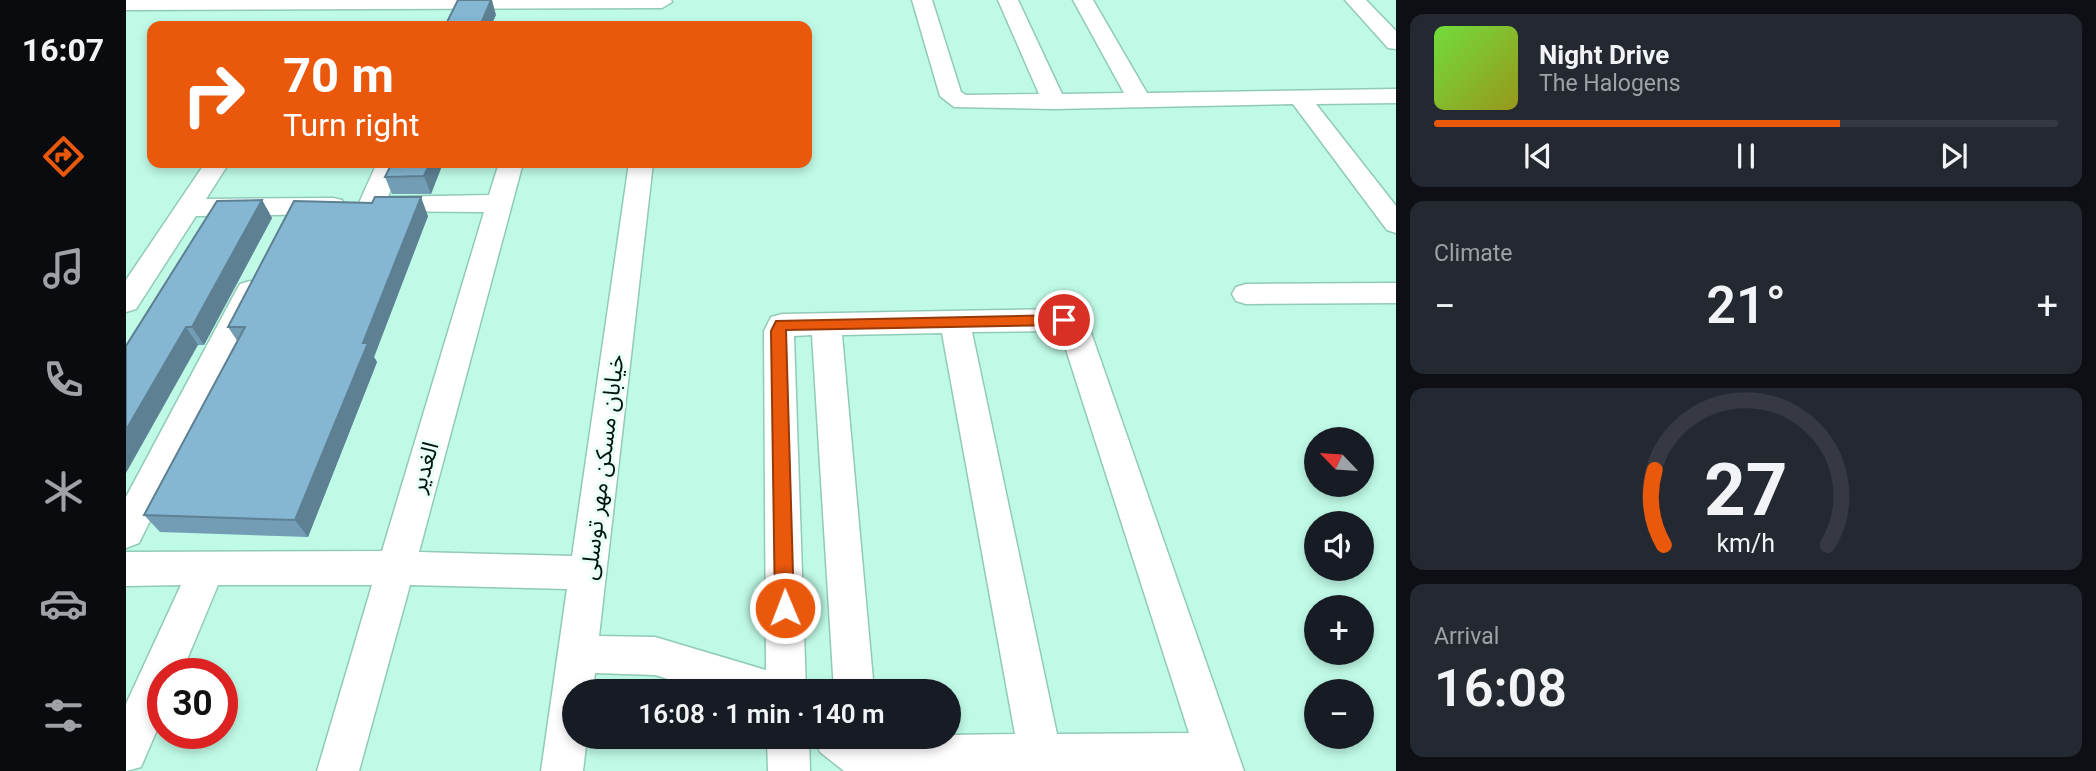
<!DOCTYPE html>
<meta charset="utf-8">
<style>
:root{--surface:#171b24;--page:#242831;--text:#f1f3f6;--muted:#9ea1a6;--line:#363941;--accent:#ea580c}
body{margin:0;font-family:Roboto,"Noto Sans Arabic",sans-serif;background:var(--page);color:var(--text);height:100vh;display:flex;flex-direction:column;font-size:26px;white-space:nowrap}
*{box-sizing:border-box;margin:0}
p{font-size:23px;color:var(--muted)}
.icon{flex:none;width:38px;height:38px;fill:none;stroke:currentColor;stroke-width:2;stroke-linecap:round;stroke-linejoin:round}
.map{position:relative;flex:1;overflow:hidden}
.panel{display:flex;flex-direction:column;gap:14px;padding:14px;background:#0d0f14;width:700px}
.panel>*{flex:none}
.guide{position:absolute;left:21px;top:21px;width:665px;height:147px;border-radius:14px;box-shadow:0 4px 10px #0003;background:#ea580c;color:#fff;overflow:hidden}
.needle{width:46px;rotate:295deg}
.tools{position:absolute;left:1178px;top:427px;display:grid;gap:14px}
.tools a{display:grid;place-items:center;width:70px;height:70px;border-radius:50%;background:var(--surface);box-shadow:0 4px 10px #0003;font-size:35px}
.speed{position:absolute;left:21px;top:658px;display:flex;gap:14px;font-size:35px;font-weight:700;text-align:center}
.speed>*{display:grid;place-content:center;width:91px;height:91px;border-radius:50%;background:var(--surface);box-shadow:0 4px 10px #0003;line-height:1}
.speed .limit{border:10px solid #d22;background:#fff;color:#111}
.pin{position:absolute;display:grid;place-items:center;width:60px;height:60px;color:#fff;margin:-30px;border:4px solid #fff;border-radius:50%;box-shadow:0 2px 7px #0007}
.me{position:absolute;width:77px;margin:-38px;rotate:359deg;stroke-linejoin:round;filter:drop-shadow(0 0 5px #0008)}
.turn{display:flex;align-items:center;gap:24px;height:147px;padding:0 21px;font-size:32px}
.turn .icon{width:91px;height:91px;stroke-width:2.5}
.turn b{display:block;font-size:49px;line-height:60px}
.big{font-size:52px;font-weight:600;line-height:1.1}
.panel .widget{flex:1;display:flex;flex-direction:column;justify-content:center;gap:10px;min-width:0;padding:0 24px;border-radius:14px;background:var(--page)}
.panel .dial{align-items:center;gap:0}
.dial svg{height:182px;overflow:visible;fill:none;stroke:var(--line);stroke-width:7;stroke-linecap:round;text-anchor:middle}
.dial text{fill:var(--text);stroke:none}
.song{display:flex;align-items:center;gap:21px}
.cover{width:84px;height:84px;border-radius:10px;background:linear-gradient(135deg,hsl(100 70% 55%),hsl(60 70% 35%))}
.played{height:7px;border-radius:4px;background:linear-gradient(90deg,var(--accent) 65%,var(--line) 65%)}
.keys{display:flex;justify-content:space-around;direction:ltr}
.heat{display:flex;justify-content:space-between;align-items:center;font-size:38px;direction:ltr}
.trip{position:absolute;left:436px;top:679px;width:399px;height:70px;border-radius:35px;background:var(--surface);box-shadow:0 4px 10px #0003;font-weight:600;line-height:70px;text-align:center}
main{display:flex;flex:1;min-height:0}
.tab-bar{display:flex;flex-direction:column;width:126px;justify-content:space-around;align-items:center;background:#090b0e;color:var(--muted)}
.tab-bar .icon{width:49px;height:49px}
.tab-bar .current{color:var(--accent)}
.tab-bar b{font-size:32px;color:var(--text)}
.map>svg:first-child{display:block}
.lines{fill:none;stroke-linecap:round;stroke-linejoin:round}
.minor-casing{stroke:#91cab7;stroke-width:3}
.minor{fill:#fff;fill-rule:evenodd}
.wall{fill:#729db5}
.shaded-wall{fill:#5d8093}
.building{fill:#85b7d2;stroke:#5d8093;stroke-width:2}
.route{fill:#ea580c;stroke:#983908;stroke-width:2}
.labels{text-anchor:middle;stroke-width:6;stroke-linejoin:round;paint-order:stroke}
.street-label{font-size:23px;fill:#00140e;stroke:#e8fef6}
</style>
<main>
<nav class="tab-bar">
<b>16:07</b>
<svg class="icon current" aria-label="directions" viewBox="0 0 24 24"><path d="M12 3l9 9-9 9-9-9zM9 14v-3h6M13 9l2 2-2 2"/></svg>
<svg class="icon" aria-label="music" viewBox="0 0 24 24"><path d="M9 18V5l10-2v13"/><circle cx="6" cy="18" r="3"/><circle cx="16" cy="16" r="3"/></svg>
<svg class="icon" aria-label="phone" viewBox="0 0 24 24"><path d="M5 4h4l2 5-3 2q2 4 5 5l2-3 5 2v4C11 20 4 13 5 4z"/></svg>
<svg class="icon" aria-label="climate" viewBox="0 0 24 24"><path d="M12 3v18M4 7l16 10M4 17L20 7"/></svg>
<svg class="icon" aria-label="car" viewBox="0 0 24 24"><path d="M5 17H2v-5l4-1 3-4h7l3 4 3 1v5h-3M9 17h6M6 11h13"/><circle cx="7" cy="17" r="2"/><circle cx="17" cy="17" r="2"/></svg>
<svg class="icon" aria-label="filters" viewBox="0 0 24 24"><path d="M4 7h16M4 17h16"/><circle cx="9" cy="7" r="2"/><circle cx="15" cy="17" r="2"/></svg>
</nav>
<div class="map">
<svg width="1270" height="771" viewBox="0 0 1270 771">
<rect width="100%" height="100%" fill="#bffae6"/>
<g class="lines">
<g class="minor-casing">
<g id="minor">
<path d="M0,0H545L546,2L536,8L0,10Z"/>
<path d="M786,0H806L835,92L840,95L913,94L872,0H892L936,94L998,93L947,0H967L1021,93L1270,89V103L1190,104L1270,206V233L1261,230L1167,104L928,109L828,107L814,96Z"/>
<path d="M1219,0H1240L1270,31V49L1262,48Z"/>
<path d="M79,163H103L80,199L207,198L216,200L220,206L216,212L207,214L70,216L10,309L0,312V280Z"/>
<path d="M251,163H275L262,197L363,195L373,163H397L293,552L446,556L503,163H527L473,636L529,637L640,670L638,331L645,317L656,314L938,309L957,316L962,324L1118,771H718L694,752L688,737L889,734L816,333L716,335L748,691H708L686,335L668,336L680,691H580L529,675L469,673L467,691H448V737H461L457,771H415L441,589L284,585L233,771H191L246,585H92L55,674H37V716L15,767L0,771V704L55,585L0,586V552L256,551L358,212L236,211L232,205ZM934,331L1063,733L931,734L846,332Z"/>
<path d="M124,281L134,284L138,291L13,543L0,548V497L110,291L114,284Z"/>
<path d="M1270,283V303L1120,304L1110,301L1106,294L1110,287L1120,284Z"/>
<path d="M641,737H683L684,771H642Z"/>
</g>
</g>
<use href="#minor" class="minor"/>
</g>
<g class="wall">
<path d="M317,163L305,194H266L259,177Z"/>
<path d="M136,200L146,218L78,345L0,346Z"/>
<path d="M246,203L302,216L248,357L251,362L182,537L34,532L18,515L112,342L102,327Z"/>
</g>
<g class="shaded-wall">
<path d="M365,0H366L370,15L365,26H354Z"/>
<path d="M304,163H317L305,194L298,176Z"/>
<path d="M295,197L302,216L248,357L251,362L182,537L169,520L237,343Z"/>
<path d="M136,200L146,218L78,345L66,327Z"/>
<path d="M60,327L72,345L0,473V430Z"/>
</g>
<g class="building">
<path d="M332,0H365L354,26H319Z"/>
<path d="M266,163H304L298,176L259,177Z"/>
<path d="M249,197H295L237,343H242L169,520L18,515L119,327H102L168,201L246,203Z"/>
<path d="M136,200L66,327H60L0,430V346L91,201Z"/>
</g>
<path class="route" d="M938,315L945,320L938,325L660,330L668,608L665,614L659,617L652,614L649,608L645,331L650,321Z"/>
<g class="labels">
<g class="street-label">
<text transform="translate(298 467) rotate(-74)" y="8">الغدیر</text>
<text transform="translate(476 467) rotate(-83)" y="8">خیابان مسکن مهر توسلی</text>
</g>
</g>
</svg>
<div class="tools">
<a><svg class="needle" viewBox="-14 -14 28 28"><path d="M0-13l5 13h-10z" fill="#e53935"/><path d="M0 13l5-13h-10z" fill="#9ea1a6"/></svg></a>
<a><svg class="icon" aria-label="sound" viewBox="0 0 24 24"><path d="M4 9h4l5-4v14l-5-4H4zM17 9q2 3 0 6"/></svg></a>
<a>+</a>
<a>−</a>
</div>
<div class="speed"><div class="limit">30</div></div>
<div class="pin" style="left:938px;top:320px;background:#d93025"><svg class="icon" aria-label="arrive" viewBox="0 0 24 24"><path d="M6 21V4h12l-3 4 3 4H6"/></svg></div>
<svg class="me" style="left:659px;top:608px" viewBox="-20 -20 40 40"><circle r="17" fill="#ea580c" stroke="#fff" stroke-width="3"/><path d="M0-11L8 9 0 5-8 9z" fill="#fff"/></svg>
<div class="trip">16:08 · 1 min · 140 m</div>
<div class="guide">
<div class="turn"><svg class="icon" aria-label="right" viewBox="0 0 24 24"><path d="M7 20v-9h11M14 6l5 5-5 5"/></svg><div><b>70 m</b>Turn right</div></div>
</div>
</div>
<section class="panel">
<div class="widget">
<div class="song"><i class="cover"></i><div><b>Night Drive</b><p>The Halogens</p></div></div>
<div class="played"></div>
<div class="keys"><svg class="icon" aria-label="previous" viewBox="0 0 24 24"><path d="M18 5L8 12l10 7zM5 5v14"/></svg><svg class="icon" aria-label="pause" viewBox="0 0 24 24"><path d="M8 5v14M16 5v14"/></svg><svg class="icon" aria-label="next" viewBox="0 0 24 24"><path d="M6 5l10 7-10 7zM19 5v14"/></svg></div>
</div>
<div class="widget"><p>Climate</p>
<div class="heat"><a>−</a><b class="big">21°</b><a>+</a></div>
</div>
<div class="widget dial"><svg viewBox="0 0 100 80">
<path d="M14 69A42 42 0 1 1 86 69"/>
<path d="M14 69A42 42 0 0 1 10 36" stroke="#ea580c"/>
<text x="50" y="56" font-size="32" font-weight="700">27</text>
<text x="50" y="72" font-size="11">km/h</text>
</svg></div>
<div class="widget"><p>Arrival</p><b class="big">16:08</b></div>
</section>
</main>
